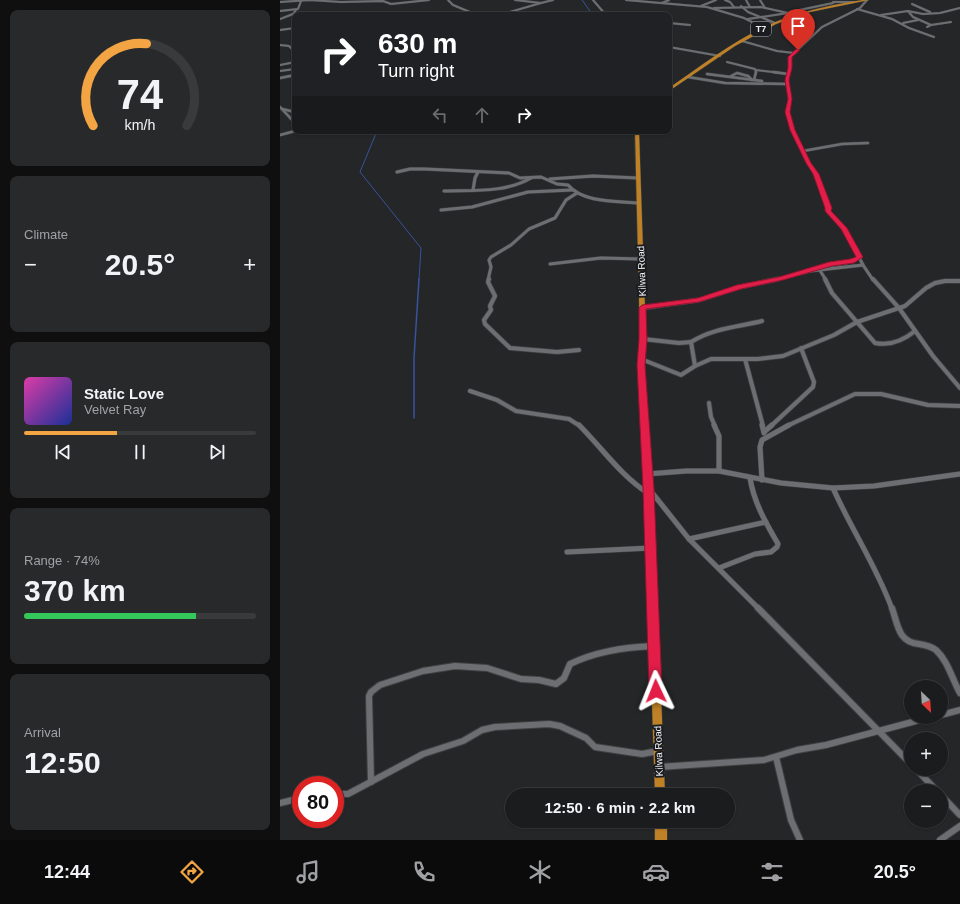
<!DOCTYPE html>
<meta charset="utf-8">
<style>
:root{--surface:#1b1c1e;--page:#28292b;--text:#f1f3f6;--muted:#a0a1a4;--line:#393a3c;--accent:#f3a443}
body{margin:0;font-family:Helvetica,sans-serif;background:var(--page);color:var(--text);height:100vh;display:flex;flex-direction:column;font-size:15px;white-space:nowrap}
*{box-sizing:border-box;margin:0}
p{font-size:13px;color:var(--muted)}
.icon{flex:none;width:22px;height:22px;fill:none;stroke:currentColor;stroke-width:2;stroke-linecap:round;stroke-linejoin:round}
.map{position:relative;flex:1;overflow:hidden}
.side{display:flex;flex-direction:column;gap:10px;padding:10px;background:#0f0f10;width:280px}
.side>*{flex:none}
.banner{position:absolute;left:12px;top:12px;width:380px;height:122px;border-radius:8px;box-shadow:0 1px 3px #0004,0 0 0 1px var(--line);background:#202124;color:#fff;overflow:hidden}
.needle{width:26px;rotate:155deg}
.fabs{position:absolute;left:624px;top:680px;display:grid;gap:8px}
.fabs a{display:grid;place-items:center;width:44px;height:44px;border-radius:50%;background:var(--surface);box-shadow:0 1px 3px #0004,0 0 0 1px var(--line);font-size:20px}
.speed{position:absolute;left:12px;top:776px;display:flex;gap:8px;font-size:20px;font-weight:700;text-align:center}
.speed>*{display:grid;place-content:center;width:52px;height:52px;border-radius:50%;background:var(--surface);box-shadow:0 1px 3px #0004,0 0 0 1px var(--line);line-height:1}
.speed .limit{border:6px solid #d22;background:#fff;color:#111}
.pin{position:absolute;display:grid;place-items:center;width:34px;height:34px;color:#fff;margin:-41px -17px;border-radius:50% 50% 50% 0;rotate:-45deg;box-shadow:0 0 4px #0007}
.pin .icon{rotate:45deg}
.me{position:absolute;width:44px;margin:-22px;rotate:358deg;stroke-linejoin:round;filter:drop-shadow(0 0 3px #0008)}
.turn{display:flex;align-items:center;gap:14px;height:84px;padding:0 20px;font-size:18px}
.turn .icon{width:52px;height:52px;stroke-width:2.5}
.turn b{display:block;font-size:28px;line-height:34px}
.lanes{display:flex;align-items:center;height:38px;padding:0 20px;background:#0003;justify-content:center;gap:20px;direction:ltr}
.lanes .off{opacity:.35}
.big{font-size:30px;font-weight:700;line-height:1.1}
.side .widget{flex:1;display:flex;flex-direction:column;justify-content:center;gap:6px;min-width:0;padding:0 14px;border-radius:8px;background:var(--page)}
.side .dial{align-items:center;gap:0}
.dial svg{height:104px;overflow:visible;fill:none;stroke:var(--line);stroke-width:7;stroke-linecap:round;text-anchor:middle}
.dial text{fill:var(--text);stroke:none}
.song{display:flex;align-items:center;gap:12px}
.cover{width:48px;height:48px;border-radius:6px;background:linear-gradient(135deg,hsl(320 70% 55%),hsl(230 70% 35%))}
.played{height:4px;border-radius:2px;background:linear-gradient(90deg,var(--accent) 40%,var(--line) 40%)}
.keys{display:flex;justify-content:space-around;direction:ltr}
.heat{display:flex;justify-content:space-between;align-items:center;font-size:22px;direction:ltr}
.charge{height:6px;border-radius:3px;background:linear-gradient(90deg,#34c759 74%,var(--line) 0)}
.trip{position:absolute;left:225px;top:788px;width:230px;height:40px;border-radius:20px;background:var(--surface);box-shadow:0 1px 3px #0004,0 0 0 1px var(--line);font-weight:700;line-height:40px;text-align:center}
.menu{display:flex;height:64px;justify-content:space-around;align-items:center;background:#0b0b0c;color:var(--muted)}
.menu .icon{width:28px;height:28px}
.menu .on{color:var(--accent)}
.menu b{font-size:18px;color:var(--text)}
main{display:flex;flex:1;min-height:0}
.map>svg:first-child{display:block}
.lines{fill:none;stroke-linecap:round;stroke-linejoin:round}
.stream-far1{stroke:#39539d;stroke-width:1}
.stream{stroke:#39539d;stroke-width:1.5}
.minor-far5-casing{stroke:#404042;stroke-width:2.5}
.minor-far4-casing{stroke:#404042;stroke-width:3.5}
.minor-far3-casing{stroke:#404042;stroke-width:4}
.minor-far2-casing{stroke:#404042;stroke-width:5.5}
.minor-far1-casing{stroke:#404042;stroke-width:6}
.minor-casing{stroke:#404042;stroke-width:8}
.trunk-casing{stroke:#404042;stroke-width:1}
.minor-far5{stroke:#6c6e71;stroke-width:2}
.minor-far4{stroke:#6c6e71;stroke-width:2.5}
.minor-far3{stroke:#6c6e71;stroke-width:3}
.minor-far2{stroke:#6c6e71;stroke-width:4}
.minor-far1{stroke:#6c6e71;stroke-width:5}
.minor{stroke:#6c6e71;stroke-width:6}
.trunk{fill:#bf8126;fill-rule:evenodd}
.route{fill:#e11d48;stroke:#92132f}
.labels{text-anchor:middle;stroke-width:4;stroke-linejoin:round;paint-order:stroke}
.shield{fill:#1b1c1f;stroke:#afb0b3;stroke-width:1}
.shield-label{font-size:9px;font-weight:bold;fill:#eff0f2}
.street-label{font-size:10px;fill:#eff0f2;stroke:#1b1c1f}
</style>
<main>
<section class="side">
<div class="widget dial"><svg viewBox="0 0 100 80">
<path d="M14 69A42 42 0 1 1 86 69"/>
<path d="M14 69A42 42 0 0 1 55 6" stroke="#f3a443"/>
<text x="50" y="56" font-size="32" font-weight="700">74</text>
<text x="50" y="72" font-size="11">km/h</text>
</svg></div>
<div class="widget"><p>Climate</p>
<div class="heat"><a>−</a><b class="big">20.5°</b><a>+</a></div>
</div>
<div class="widget">
<div class="song"><i class="cover"></i><div><b>Static Love</b><p>Velvet Ray</p></div></div>
<div class="played"></div>
<div class="keys"><svg class="icon" aria-label="previous" viewBox="0 0 24 24"><path d="M18 5L8 12l10 7zM5 5v14"/></svg><svg class="icon" aria-label="pause" viewBox="0 0 24 24"><path d="M8 5v14M16 5v14"/></svg><svg class="icon" aria-label="next" viewBox="0 0 24 24"><path d="M6 5l10 7-10 7zM19 5v14"/></svg></div>
</div>
<div class="widget"><p>Range · 74%</p><b class="big">370 km</b><div class="charge"></div></div>
<div class="widget"><p>Arrival</p><b class="big">12:50</b></div>
</section>
<div class="map">
<svg width="680" height="840" viewBox="0 0 680 840">
<rect width="100%" height="100%" fill="#242628"/>
<g class="lines">
<g class="stream-far1">
<path d="M302,0L310,11L307,15"/>
<path d="M97,131L80,172L141,248L139,280"/>
</g>
<path class="stream" d="M134,418V358L139,279"/>
<g class="minor-far5-casing">
<g id="minor-far5">
<path d="M168,0L173,5L197,15"/>
<path d="M235,0L261,3L273,0"/>
<path d="M313,0L326,15"/>
<path d="M346,0L427,7L464,18L484,28"/>
<path d="M445,0L450,2L454,7"/>
<path d="M466,0L470,7"/>
<path d="M480,0L485,8"/>
<path d="M0,2L30,0L61,2L103,1L111,4L149,0"/>
<path d="M553,2H574"/>
<path d="M382,3L389,0"/>
<path d="M632,4L650,12"/>
<path d="M421,6L436,0"/>
<path d="M461,6L468,12L495,23"/>
<path d="M434,8L481,7L517,15"/>
<path d="M577,9L612,19L629,28L654,37"/>
<path d="M0,11L18,9L21,1"/>
<path d="M628,11L633,17L651,25L647,27"/>
<path d="M510,12L553,3"/>
<path d="M219,15L261,3"/>
<path d="M601,15L628,11L643,14L660,13L680,8"/>
<path d="M0,19L13,14L16,10"/>
<path d="M468,19L508,13"/>
<path d="M389,23L410,25"/>
<path d="M623,23L638,20"/>
<path d="M651,25L671,22"/>
<path d="M0,30L15,28"/>
<path d="M462,41L497,51L514,53"/>
<path d="M0,45L9,46L15,52"/>
<path d="M389,47L440,56"/>
<path d="M447,62L475,69L476,73"/>
<path d="M0,65L15,62"/>
<path d="M476,70L501,73"/>
<path d="M0,71L15,69"/>
<path d="M509,73L511,56L542,27L580,8L587,0"/>
</g>
</g>
<g class="minor-far4-casing">
<g id="minor-far4">
<path d="M493,72L508,74"/>
<path d="M509,72L507,80L510,99L508,112L512,130L530,165"/>
<path d="M427,74L482,81"/>
<path d="M451,76L457,73L468,76L472,80"/>
<path d="M408,77L445,83L507,84"/>
<path d="M0,78L15,75"/>
<path d="M474,80L476,72"/>
<path d="M0,107L15,123"/>
<path d="M2,109L15,112"/>
<path d="M0,135L15,131"/>
<path d="M523,151L562,144L588,143"/>
</g>
</g>
<g class="minor-far3-casing">
<g id="minor-far3">
<path d="M529,164L536,174L549,208L548,212L564,228L583,265L593,280"/>
<path d="M117,172L130,169H145L229,173L240,178L261,177L277,184L288,185C303,203 337,201 359,203"/>
<path d="M270,179L313,176L358,178"/>
<path d="M193,190L195,178L198,172"/>
<path d="M164,191C193,190 225,193 251,178"/>
<path d="M161,210L192,207L248,192L292,190"/>
<path d="M270,264L321,258L360,259"/>
<path d="M541,267L566,263L580,257"/>
<path d="M539,269L546,280"/>
<path d="M208,280L211,267L209,260L211,257L231,245L249,229L275,218L286,200L297,193"/>
<path d="M494,280L530,271L583,265"/>
</g>
</g>
<g class="minor-far2-casing">
<g id="minor-far2">
<path d="M209,279L208,282L215,296L210,306L211,310L204,320L205,324L230,348L277,352L299,350"/>
<path d="M545,279L552,293L595,343C610,346 624,340 635,331"/>
<path d="M593,279L619,308L653,356L680,388"/>
<path d="M362,308L419,300L460,287L498,279"/>
<path d="M363,339L399,343L411,342"/>
<path d="M361,359L401,375L415,366L431,359H478L503,356L554,335L577,322L625,306L646,288L655,283L665,281H680"/>
<path d="M465,359L483,426"/>
<path d="M415,366L411,342C433,328 458,327 482,321"/>
<path d="M190,391L217,400L236,411L289,419L300,426"/>
<path d="M429,403L431,417L435,426"/>
<path d="M491,426L533,387L534,382L521,348"/>
<path d="M507,426L575,394H601L648,405L680,406"/>
</g>
</g>
<g class="minor-far1-casing">
<g id="minor-far1">
<path d="M299,425C323,449 340,475 369,494"/>
<path d="M434,425L439,436V471"/>
<path d="M482,425L484,433"/>
<path d="M484,432L492,425"/>
<path d="M367,474L406,471H439L501,483L553,488L594,486L680,474"/>
<path d="M482,480L480,447L482,440L509,425"/>
<path d="M553,488C571,529 597,567 612,609"/>
<path d="M370,490L409,539L479,609"/>
<path d="M409,539L486,522"/>
<path d="M287,552L371,548"/>
<path d="M439,568L475,554L491,552L497,547L498,544C486,523 474,503 470,478"/>
</g>
</g>
<g class="minor-casing">
<g id="minor">
<path d="M478,608L631,764"/>
<path d="M612,608C618,625 618,642 639,644C645,645 651,646 656,650C668,661 672,679 680,693"/>
<path d="M661,715L680,710"/>
<path d="M496,757L511,820L520,840"/>
<path d="M379,767L484,760L517,750L546,745L651,717"/>
<path d="M636,769L657,791"/>
<path d="M91,782L89,696L91,692L100,685L143,671L175,666L207,668L241,679L259,680L276,684L284,678L290,664C317,651 344,647 374,646"/>
<path d="M55,794H68L143,754L183,741L202,730L215,727L269,724L280,726L306,738L315,747L362,754L378,751"/>
<path d="M661,795L680,815"/>
<path d="M0,803L21,798"/>
<path d="M660,840L680,826"/>
</g>
</g>
<g class="trunk-casing">
<g id="trunk">
<path d="M583,0H589L530,12L496,24L455,46L389,91V88C426,63 463,33 506,18C531,9 557,4 583,0Z"/>
<path d="M355,131H359L366,339L364,365L373,489L385,795H375L365,489L358,365L360,339Z"/>
<rect x="375" y="821" width="12" height="19"/>
</g>
</g>
<use href="#minor-far5" class="minor-far5"/>
<use href="#minor-far4" class="minor-far4"/>
<use href="#minor-far3" class="minor-far3"/>
<use href="#minor-far2" class="minor-far2"/>
<use href="#minor-far1" class="minor-far1"/>
<use href="#minor" class="minor"/>
<use href="#trunk" class="trunk"/>
</g>
<path class="route" d="M516,49L520,50L512,57V68L509,80L512,99L510,112L515,130L531,163L539,174L552,208L551,211L567,228L583,257L574,263L552,266L503,280L461,289L419,302L366,309L367,339L365,365L374,489L382,691L380,695L376,697L371,695L369,691L363,489L357,365L359,339V308L362,305L418,298L457,285L499,277L549,262L570,259L576,257L561,229L545,211V208L533,174L526,163L510,130L505,112L508,99L505,80L508,68V57Z"/>
<g class="labels">
<rect class="shield" x="471" y="22" width="20" height="14" rx="3"/>
<g class="shield-label">
<text x="481" y="32">T7</text>
</g>
<g class="street-label">
<text transform="translate(361 271) rotate(-92)" y="4">Kilwa Road</text>
<text transform="translate(378 751) rotate(-92)" y="4">Kilwa Road</text>
</g>
</g>
</svg>
<div class="fabs">
<a><svg class="needle" viewBox="-14 -14 28 28"><path d="M0-13l5 13h-10z" fill="#e53935"/><path d="M0 13l5-13h-10z" fill="#a0a1a4"/></svg></a>
<a>+</a>
<a>−</a>
</div>
<div class="speed"><div class="limit">80</div></div>
<div class="pin" style="left:518px;top:50px;background:#d93025"><svg class="icon" aria-label="arrive" viewBox="0 0 24 24"><path d="M6 21V4h12l-3 4 3 4H6"/></svg></div>
<svg class="me" style="left:376px;top:691px" viewBox="-20 -20 40 40"><path d="M0-17L14 15 0 8-14 15z" fill="#e11d48" stroke="#fff" stroke-width="4"/></svg>
<div class="trip">12:50 · 6 min · 2.2 km</div>
<div class="banner">
<div class="turn"><svg class="icon" aria-label="right" viewBox="0 0 24 24"><path d="M7 20v-9h11M14 6l5 5-5 5"/></svg><div><b>630 m</b>Turn right</div></div>
<div class="lanes"><svg class="icon off" aria-label="left" viewBox="0 0 24 24"><path d="M17 20v-9H6M10 6l-5 5 5 5"/></svg><svg class="icon off" aria-label="ahead" viewBox="0 0 24 24"><path d="M12 20V5M6 11l6-6 6 6"/></svg><svg class="icon" aria-label="right" viewBox="0 0 24 24"><path d="M7 20v-9h11M14 6l5 5-5 5"/></svg></div>
</div>
</div>
</main>
<nav class="menu">
<b>12:44</b>
<svg class="icon on" aria-label="directions" viewBox="0 0 24 24"><path d="M12 3l9 9-9 9-9-9zM9 14v-3h6M13 9l2 2-2 2"/></svg>
<svg class="icon" aria-label="music" viewBox="0 0 24 24"><path d="M9 18V5l10-2v13"/><circle cx="6" cy="18" r="3"/><circle cx="16" cy="16" r="3"/></svg>
<svg class="icon" aria-label="phone" viewBox="0 0 24 24"><path d="M5 4h4l2 5-3 2q2 4 5 5l2-3 5 2v4C11 20 4 13 5 4z"/></svg>
<svg class="icon" aria-label="climate" viewBox="0 0 24 24"><path d="M12 3v18M4 7l16 10M4 17L20 7"/></svg>
<svg class="icon" aria-label="car" viewBox="0 0 24 24"><path d="M5 17H2v-5l4-1 3-4h7l3 4 3 1v5h-3M9 17h6M6 11h13"/><circle cx="7" cy="17" r="2"/><circle cx="17" cy="17" r="2"/></svg>
<svg class="icon" aria-label="filters" viewBox="0 0 24 24"><path d="M4 7h16M4 17h16"/><circle cx="9" cy="7" r="2"/><circle cx="15" cy="17" r="2"/></svg>
<b>20.5°</b>
</nav>
